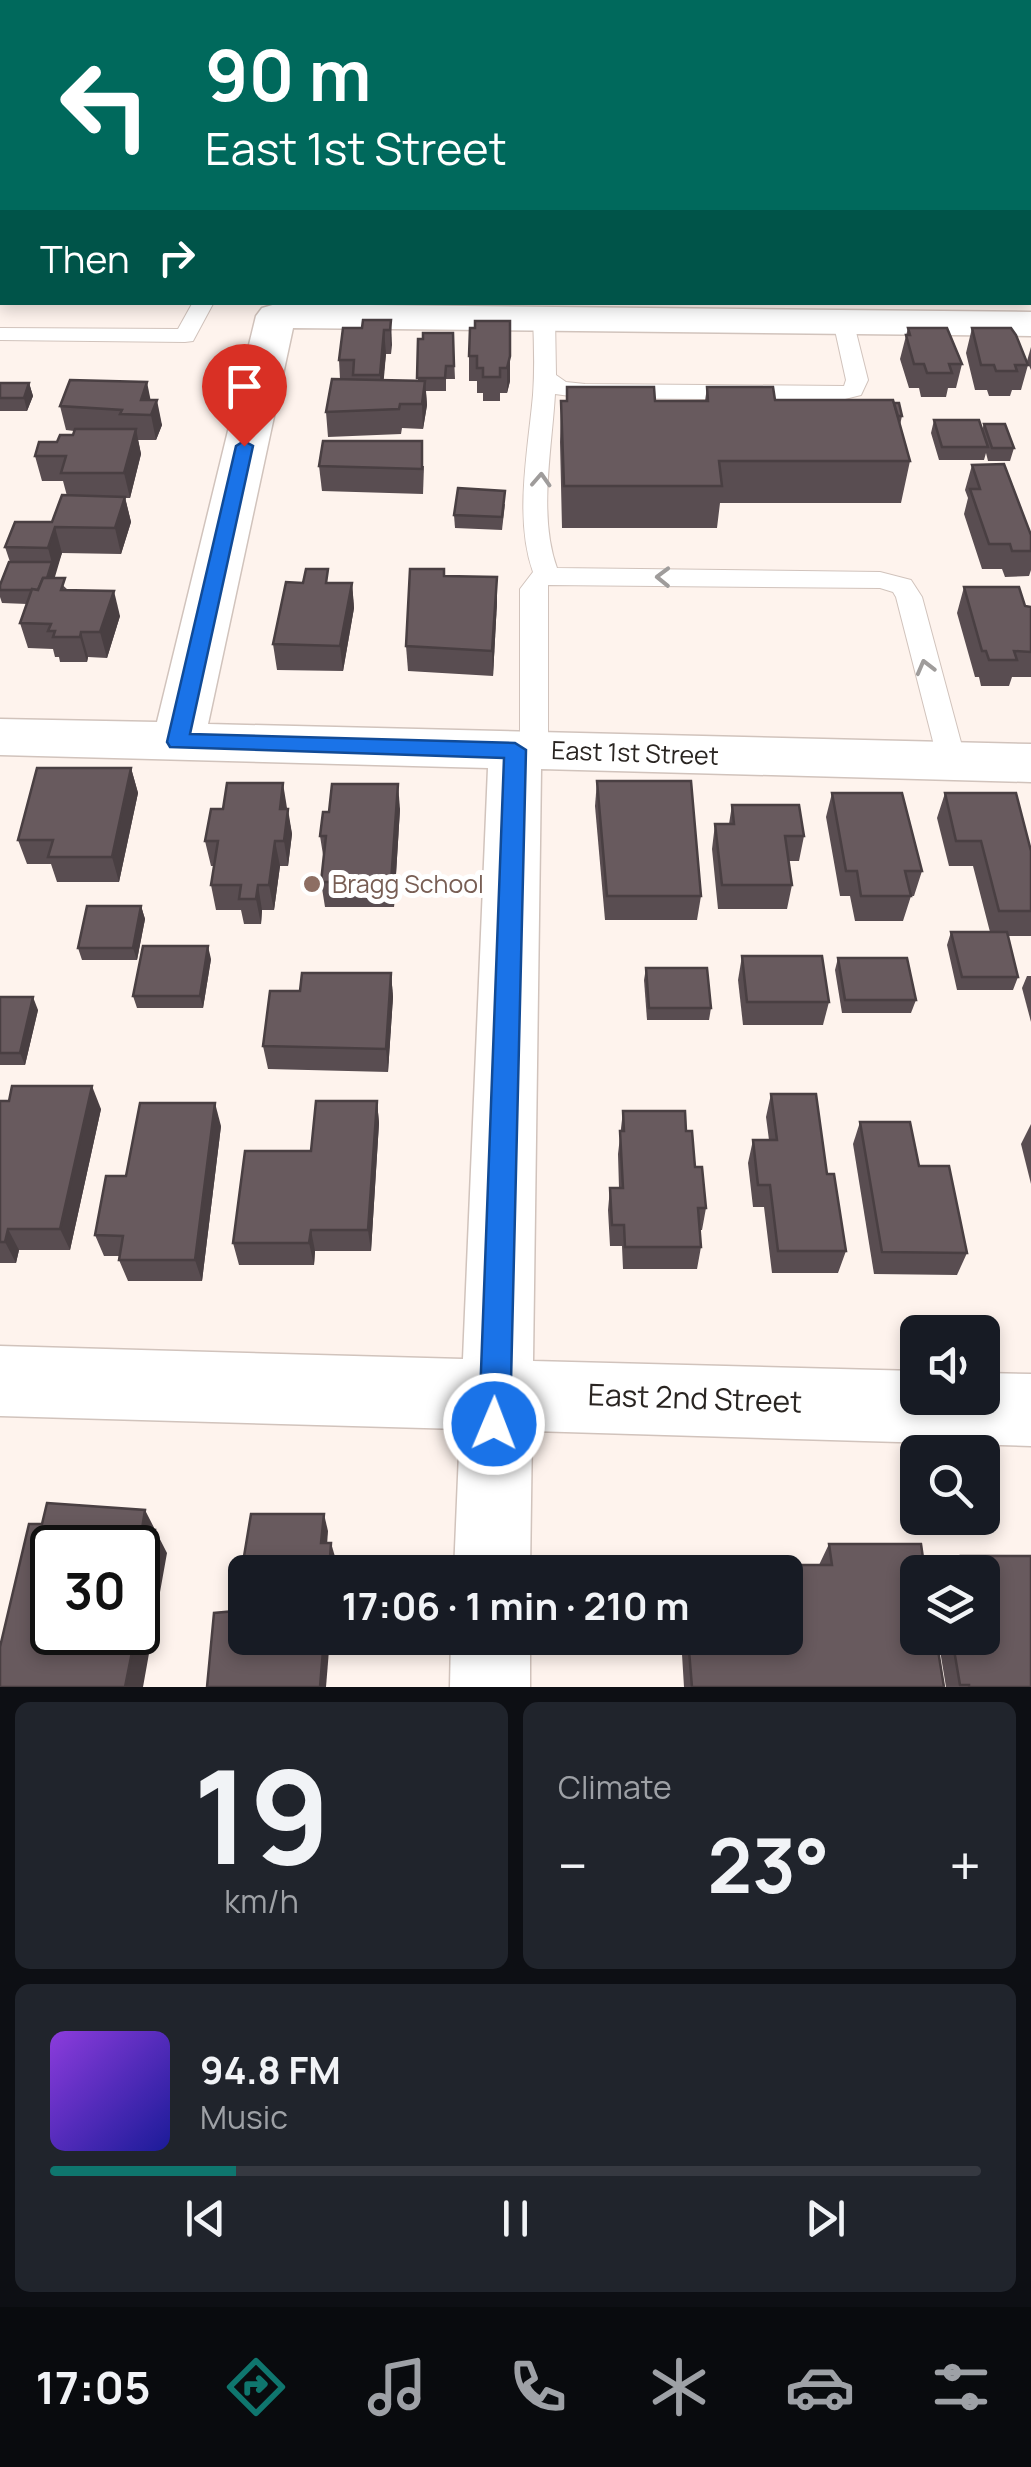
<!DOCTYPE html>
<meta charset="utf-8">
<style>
:root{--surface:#171b24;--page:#20242c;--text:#f1f3f6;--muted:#9ea1a6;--line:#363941;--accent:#0f766e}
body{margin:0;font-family:Manrope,sans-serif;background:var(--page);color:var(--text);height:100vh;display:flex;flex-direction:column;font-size:38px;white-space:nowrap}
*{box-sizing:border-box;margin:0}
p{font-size:32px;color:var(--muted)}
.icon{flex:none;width:55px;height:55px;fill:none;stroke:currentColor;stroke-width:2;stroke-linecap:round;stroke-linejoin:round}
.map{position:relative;height:1687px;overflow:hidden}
.side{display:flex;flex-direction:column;gap:15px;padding:15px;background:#0d0f14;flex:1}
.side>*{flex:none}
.top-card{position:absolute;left:0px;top:0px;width:1032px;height:305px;box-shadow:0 5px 15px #0003;background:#00695c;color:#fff;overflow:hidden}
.buttons{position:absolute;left:900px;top:1315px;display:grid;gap:20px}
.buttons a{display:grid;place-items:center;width:100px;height:100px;border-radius:15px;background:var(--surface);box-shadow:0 5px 15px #0003;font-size:50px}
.speed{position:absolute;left:30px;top:1525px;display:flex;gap:20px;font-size:50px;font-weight:700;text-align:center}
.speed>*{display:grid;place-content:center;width:130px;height:130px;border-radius:50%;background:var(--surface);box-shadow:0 5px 15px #0003;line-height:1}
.speed .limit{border:5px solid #111;border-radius:15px;background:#fff;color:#111}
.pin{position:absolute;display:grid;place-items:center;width:85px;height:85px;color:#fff;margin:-102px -42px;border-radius:50% 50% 50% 0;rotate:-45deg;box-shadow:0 0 10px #0007}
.pin .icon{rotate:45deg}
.me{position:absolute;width:110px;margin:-55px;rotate:1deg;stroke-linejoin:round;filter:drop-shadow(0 0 8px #0008)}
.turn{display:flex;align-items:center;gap:35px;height:210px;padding:0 40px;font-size:45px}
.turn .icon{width:130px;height:130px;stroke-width:2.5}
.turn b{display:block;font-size:70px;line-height:85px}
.then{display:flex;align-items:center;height:95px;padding:0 40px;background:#0003;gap:20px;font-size:38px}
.big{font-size:75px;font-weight:700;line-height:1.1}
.side .card{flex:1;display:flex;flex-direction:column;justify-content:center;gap:15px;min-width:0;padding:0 35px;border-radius:15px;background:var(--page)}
.side .dial{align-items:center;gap:0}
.dial b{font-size:130px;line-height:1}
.song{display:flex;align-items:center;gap:30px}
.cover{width:120px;height:120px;border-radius:15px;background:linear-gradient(135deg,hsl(270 70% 55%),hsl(240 70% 35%))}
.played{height:10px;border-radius:5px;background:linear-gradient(90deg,var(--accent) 20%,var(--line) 20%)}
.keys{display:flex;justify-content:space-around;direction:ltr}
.heat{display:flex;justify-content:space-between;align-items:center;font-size:55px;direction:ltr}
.side .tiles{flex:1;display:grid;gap:15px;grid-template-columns:1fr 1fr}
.card:last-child{grid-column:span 2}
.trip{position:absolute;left:228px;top:1555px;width:575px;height:100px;border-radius:15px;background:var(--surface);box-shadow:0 5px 15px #0003;font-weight:700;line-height:100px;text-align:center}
.dock{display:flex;height:160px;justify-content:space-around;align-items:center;background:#090b0e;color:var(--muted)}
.dock .icon{width:70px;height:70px}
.dock .on{color:var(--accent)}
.dock b{font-size:45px;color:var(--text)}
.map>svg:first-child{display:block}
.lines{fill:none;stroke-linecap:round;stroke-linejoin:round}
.lane-casing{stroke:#d1c3bc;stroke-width:2}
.street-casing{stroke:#d1c3bc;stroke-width:3}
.lane{fill:#fff;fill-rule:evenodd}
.street{fill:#fff;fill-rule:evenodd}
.wall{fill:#594d51}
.shaded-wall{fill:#493f42}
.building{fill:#685a5e;stroke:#493f42;stroke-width:2.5}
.oneway{stroke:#9f9c9b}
.route{fill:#1a73e8;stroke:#114b97;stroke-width:2.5}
.education-dot{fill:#8d6e63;stroke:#fff;stroke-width:4}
.labels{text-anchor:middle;stroke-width:10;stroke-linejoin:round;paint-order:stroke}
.street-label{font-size:25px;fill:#292421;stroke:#fff}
.education-label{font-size:25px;fill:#785e54;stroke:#fff;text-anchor:start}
.near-street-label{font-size:30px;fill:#292421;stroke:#fff}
</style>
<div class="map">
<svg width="1031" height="1687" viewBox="0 0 1031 1687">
<rect width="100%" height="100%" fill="#fef3ed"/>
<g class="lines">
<g class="lane-casing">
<g id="lane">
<rect x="0" y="271" width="2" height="12"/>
<path d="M193,302H214L193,341L185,342L0,340V328L178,329Z"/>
<path d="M544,311L555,317L556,375L566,382L585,384L844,386L846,380L833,321L844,315L852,316L868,380L861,395L841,400L585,398L555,394C552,448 538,516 557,568L880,572L911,580L922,597L966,761L962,768L952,771L942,768L938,761L896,597L893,592L880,588L548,585V750L544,757H524L520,750V589L533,572C514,518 528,451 533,395C535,369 534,343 533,317Z"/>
</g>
</g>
<g class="street-casing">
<g id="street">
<rect x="0" y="90" width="2" height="20"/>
<rect x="1030" y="95" width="1" height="20"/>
<path d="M276,304L1031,312V336L293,328L208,724L1031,744V782L541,769L533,1361L918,1371V1398H982V1373L1031,1374V1446L532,1431L530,1572H454L460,1429L0,1416V1346L463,1359L488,768L0,755V719L157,722L256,316L262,308Z"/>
<path d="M451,1638H530V1687H450Z"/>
</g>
</g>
<use href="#lane" class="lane"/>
<use href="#street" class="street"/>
</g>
<g class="wall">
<rect x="201" y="0" width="51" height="2"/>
<path d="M527,0H570L569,2H527Z"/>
<rect x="612" y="0" width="34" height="2"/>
<path d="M733,0H774V2H753V1V2H733Z"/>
<path d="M2,13V54H0V18Z"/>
<path d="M391,320V354H386L383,380L418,381V339L453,333L455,379H446V391H426L427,405L423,429L402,428L401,434L328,437L326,412L340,379L339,360L362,328Z"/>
<path d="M510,321V381L507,393H500V401H483V393H477V381H469V356Z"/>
<path d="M908,328L962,364L956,388H948L946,397H921L919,388H909L900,359Z"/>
<path d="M972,328L1028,365L1021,390H1012L1010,396H989L987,390H975L966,353Z"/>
<path d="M1031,347V370L1027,361Z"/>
<path d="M0,383H29L33,396L27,411H0Z"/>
<path d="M567,387L655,401H705L707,387L775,400L902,416L900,425L910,461L901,503H720L717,528H562L560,442L561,401H566Z"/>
<path d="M150,400L162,425L156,440H138L141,454L130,498H125L131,522L121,554L62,553L55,572V578L68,590L120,616L107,658L88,657L87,662H60L59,657H55L53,649L28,648L20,623L27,604L2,603L0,597V585L10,562L5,547L52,522L67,496L63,481H42L35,456L57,442L73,435L74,431L66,430L60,406Z"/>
<path d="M934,420L982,430L984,424L1014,448L1010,461H988L986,453L984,460H939L931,433Z"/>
<path d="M972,465L1031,535V570L1029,576L1005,577L1002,569H982L964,514L968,498L965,490Z"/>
<path d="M319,466H424L423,494L322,491Z"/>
<path d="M505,504L502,530L455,528L454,515Z"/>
<path d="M445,576L497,602L493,676L408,671L406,646Z"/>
<path d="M330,583H352L354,608L343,671L277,670L273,644Z"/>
<path d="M964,587L1031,607V677H1012L1009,686H981L979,677H975L957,613Z"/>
<path d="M131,768L138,793L119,882H57L51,864H27L18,840Z"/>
<path d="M597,781L701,896L697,920H605L595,806Z"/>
<path d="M832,793L922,871L914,896H911L903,921H855L850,896H840L826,817Z"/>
<path d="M945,793L1031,851V936H1008L1018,977L1013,990H957L947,945L951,932H990L973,866H949L937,818Z"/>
<path d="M732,805L804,836L799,861H789L792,885L787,909H718L712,849L715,824H729Z"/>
<path d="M287,809L292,834L288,866H280L274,910H262L261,924H244L241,910H216L211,885L214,866H211L205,841Z"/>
<path d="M400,809L394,907H325L321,882L324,861L320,836Z"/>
<path d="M141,906L145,919L137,960H82L78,948Z"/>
<path d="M742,956L829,1002L823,1025H743L738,980Z"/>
<path d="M838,958L916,1000L911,1013H842L835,970Z"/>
<path d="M211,959L203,1008H137L133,996Z"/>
<path d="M646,968L711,1008L709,1020H647L644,980Z"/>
<path d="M391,973L393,997L388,1072L268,1069L263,1046L300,991Z"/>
<path d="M1027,976H1031V1022L1022,988Z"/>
<path d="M0,997L38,1010L25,1065H0Z"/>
<path d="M771,1094L827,1174L846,1251L838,1273H772L764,1207H753L748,1163L753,1140H769L766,1117Z"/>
<path d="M0,1101L101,1109L70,1250H19L16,1263H0Z"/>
<path d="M377,1101L379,1123L371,1251H315L314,1265H239L233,1243L311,1151Z"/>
<path d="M623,1111L686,1131L706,1208L702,1230H700L701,1247L697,1269H623L622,1246H610L608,1210L610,1188H619L618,1154Z"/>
<path d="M860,1122L919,1166L967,1253L957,1275L874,1274L853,1144Z"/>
<path d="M1031,1124V1184L1021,1144Z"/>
<path d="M221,1126L202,1281H128L119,1260L120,1256H104L95,1235Z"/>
<path d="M829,1544L944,1687H684L681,1638H785V1572H682L684,1565H819Z"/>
<path d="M961,1556H1031V1687H946L938,1638H982V1572H950Z"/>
</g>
<g class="shaded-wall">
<path d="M391,320L392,345L391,354L390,330Z"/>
<path d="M510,321V381L507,393V368Z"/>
<path d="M384,330L386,354L382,400L380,375Z"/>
<path d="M425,381L427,405L423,429L422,404Z"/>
<path d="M147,382L152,407L141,400Z"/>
<path d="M29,383L33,396L27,411L24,398Z"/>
<path d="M157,400L162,425L156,440L151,415Z"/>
<path d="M136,429L141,454L130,498L124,473Z"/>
<path d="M125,497L131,522L121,554L115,528Z"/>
<path d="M55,527L62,553L47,604L43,591L52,563L48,548Z"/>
<path d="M497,577V602L493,676L492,651Z"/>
<path d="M352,583L354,608L343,671L340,646Z"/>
<path d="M114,591L120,616L107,658L100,632Z"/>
<path d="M81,632L88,657L87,662L80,637Z"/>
<path d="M131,768L138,793L119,882L112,857Z"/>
<path d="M283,783L287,808L284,834L280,809Z"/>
<path d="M398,784L400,809L394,907L391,882Z"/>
<path d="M288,809L292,834L288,866L284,841Z"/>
<path d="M275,841L280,866L274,910L269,885Z"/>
<path d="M258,885L262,910L261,924L256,899Z"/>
<path d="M141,906L145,919L137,960L133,948Z"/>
<path d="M208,946L211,959L203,1008L200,996Z"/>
<path d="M391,973L393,997L388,1072L386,1049Z"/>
<path d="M33,997L38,1010L25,1065L20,1053Z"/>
<path d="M92,1086L101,1109L70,1250L60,1229Z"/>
<path d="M377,1101L379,1123L371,1251L368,1230Z"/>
<path d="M215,1103L221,1126L202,1281L195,1260Z"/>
<path d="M8,1229L19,1250L16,1263L5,1242Z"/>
<path d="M311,1230L315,1251L314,1265L309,1243Z"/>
<path d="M145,1510L167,1553L143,1687H125L136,1632H138L142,1529Z"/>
<path d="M324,1514L328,1531L326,1560L321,1543Z"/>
<path d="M331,1543L336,1560L335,1572H329Z"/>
<path d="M324,1638H330L326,1687H320Z"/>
</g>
<g class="building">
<path d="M24,0H92L91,2H22Z"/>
<path d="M144,0H198L197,2H143Z"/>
<path d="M319,0H356V2H318Z"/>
<rect x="487" y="0" width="33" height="2"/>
<path d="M831,0H871L872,2H832Z"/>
<path d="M927,0H959L960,2H928Z"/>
<path d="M2,13V32H0V18Z"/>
<rect x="1030" y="108" width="1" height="44"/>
<path d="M363,320H391L390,330H384L380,375H353L354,360H339L343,328H362Z"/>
<path d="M475,321H510V356L507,368H500V377H483V368H477V356H469L470,328H475Z"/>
<path d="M908,328H947L962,364H949L952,373H927L924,364H914L906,335H910Z"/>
<path d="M972,328H1011L1016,335L1028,365H1015L1017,371H996L994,365H981Z"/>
<path d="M423,333H453L454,366H446L445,378H417L418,339H423Z"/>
<path d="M332,379L425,381L422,404H400L399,409L326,412Z"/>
<path d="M70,380L147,382L141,400H157L151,415L120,414L122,410L60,406Z"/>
<path d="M0,383H29L24,398H0Z"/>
<path d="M567,387H654L655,401H708L707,387H773L775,400H893L910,461H719L722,486H564L561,401H567Z"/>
<path d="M894,403H899L902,416H898Z"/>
<path d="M934,420H979L988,447H942Z"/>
<path d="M984,424H1005L1014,448H992Z"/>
<path d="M75,429H136L124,473H61L66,456H35L39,442H57L60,435H73Z"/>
<path d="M323,441H422V469L319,466Z"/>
<path d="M1004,464L1031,535V551H1012L1010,544H989L970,489H980L972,465Z"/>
<path d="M458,488L505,491L502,517L454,515Z"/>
<path d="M62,495L125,497L115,528L55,527L48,548L5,547L15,522H52Z"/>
<path d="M9,562H52L47,578H43L38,590H0V585Z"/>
<path d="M306,569H328L326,583H352L340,646L273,644L286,582L303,583Z"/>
<path d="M410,569H444V576L497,577L492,651L406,646Z"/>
<path d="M43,578H65L61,590L114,591L100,632H81L80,637H53L55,631H48L51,624L20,623L32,589L38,590Z"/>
<path d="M964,587H1019L1025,606L1031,607V652L1014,651L1017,660H989L986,651H982Z"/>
<path d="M37,768H131L112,857H48L53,840H18Z"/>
<path d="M597,781H691L701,896H607Z"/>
<path d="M227,783H283L280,809H288L284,841H275L269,885H258L256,899H239L241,885H211L218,841H205L211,809H223Z"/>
<path d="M332,784H398L391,882H321L326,836H320L323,812H329Z"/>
<path d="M832,793H902L922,871H905L911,896H861L857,871H846Z"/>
<path d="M945,793H1016L1031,851V911H999L981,841H956Z"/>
<path d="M732,805H799L804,836H785L792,885H722L715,824H734Z"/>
<path d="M87,906H141L133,948H78Z"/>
<path d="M951,932H1007L1018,977H962Z"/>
<path d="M143,946H208L200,996H133Z"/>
<path d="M742,956H822L829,1002H747Z"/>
<path d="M838,958H907L916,1000H845Z"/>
<path d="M646,968H707L711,1008H649Z"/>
<path d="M302,973H391L386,1049L263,1046L270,991H300Z"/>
<path d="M0,997H33L20,1053H0Z"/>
<path d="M12,1086H92L60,1229H8L5,1242H0V1101H9Z"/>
<path d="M771,1094H816L827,1174H834L846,1251H778L770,1185H758L753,1140H777Z"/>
<path d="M316,1101H377L368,1230H311L309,1243H233L245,1151H311Z"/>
<path d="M140,1103H215L195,1260H119L123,1236L95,1235L106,1176H126Z"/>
<path d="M623,1111H685L686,1131H692L695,1167H702L706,1208H698L701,1247H625L624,1225H612L610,1188H623L620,1131H624Z"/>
<path d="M860,1122H910L919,1166H949L967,1253L882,1252Z"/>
<path d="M47,1503L145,1510L142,1529L155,1530L138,1622V1548H52V1632H136L125,1687H0V1647L29,1524H42Z"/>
<path d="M251,1514H324L321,1543H331L329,1572H245V1638H324L320,1687H207L214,1613L235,1611Z"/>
<path d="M829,1544H921L925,1572H918V1638H936L944,1687H692L688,1638H785V1572H684V1565H832Z"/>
<path d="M961,1556H1031V1687H969V1685H960L952,1638H982V1572H964Z"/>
</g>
<defs><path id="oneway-chevron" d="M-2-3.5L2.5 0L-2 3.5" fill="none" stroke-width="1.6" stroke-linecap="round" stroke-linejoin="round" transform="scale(2.5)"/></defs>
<g class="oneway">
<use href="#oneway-chevron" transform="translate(541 480) rotate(-87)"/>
<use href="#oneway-chevron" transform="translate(663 577) rotate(-179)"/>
<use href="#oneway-chevron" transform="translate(925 667) rotate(-105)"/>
</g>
<path class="route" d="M244,441L253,446L190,734L515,743L526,750L510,1424L505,1434L494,1438L484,1434L479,1424L504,758L170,747L167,742L236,446Z"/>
<circle class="education-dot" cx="312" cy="884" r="10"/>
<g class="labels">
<g class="street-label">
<text transform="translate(635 753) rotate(2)" y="9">East 1st Street</text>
</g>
<g class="education-label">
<text x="332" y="893">Bragg School</text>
</g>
<g class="near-street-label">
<text transform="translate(695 1399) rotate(2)" y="10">East 2nd Street</text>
</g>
</g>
</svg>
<div class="buttons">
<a><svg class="icon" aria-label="sound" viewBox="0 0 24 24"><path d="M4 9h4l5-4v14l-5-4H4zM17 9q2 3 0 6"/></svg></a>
<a><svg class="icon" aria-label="search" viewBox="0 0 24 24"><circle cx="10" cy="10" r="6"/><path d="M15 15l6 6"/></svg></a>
<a><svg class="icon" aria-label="layers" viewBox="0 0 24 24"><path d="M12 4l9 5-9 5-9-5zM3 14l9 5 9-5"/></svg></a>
</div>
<div class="speed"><div class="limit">30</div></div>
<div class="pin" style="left:244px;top:446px;background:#d93025"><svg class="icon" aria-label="arrive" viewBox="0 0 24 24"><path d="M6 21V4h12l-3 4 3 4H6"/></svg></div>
<svg class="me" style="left:494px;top:1424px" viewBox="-20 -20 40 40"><circle r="17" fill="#1a73e8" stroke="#fff" stroke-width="3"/><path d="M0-11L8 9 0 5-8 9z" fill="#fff"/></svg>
<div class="trip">17:06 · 1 min · 210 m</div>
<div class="top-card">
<div class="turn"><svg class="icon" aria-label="left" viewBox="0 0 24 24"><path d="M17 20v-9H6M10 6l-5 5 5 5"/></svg><div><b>90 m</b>East 1st Street</div></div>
<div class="then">Then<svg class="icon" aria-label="right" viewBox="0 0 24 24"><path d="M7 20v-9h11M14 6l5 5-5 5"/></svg></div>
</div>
</div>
<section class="side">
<div class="tiles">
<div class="card dial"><b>19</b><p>km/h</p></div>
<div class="card"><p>Climate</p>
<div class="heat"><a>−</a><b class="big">23°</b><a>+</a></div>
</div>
<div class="card">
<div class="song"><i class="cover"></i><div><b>94.8 FM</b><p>Music</p></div></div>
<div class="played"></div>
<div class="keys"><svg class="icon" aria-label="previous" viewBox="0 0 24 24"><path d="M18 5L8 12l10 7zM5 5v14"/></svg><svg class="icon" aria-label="pause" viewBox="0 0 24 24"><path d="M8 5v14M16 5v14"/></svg><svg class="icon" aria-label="next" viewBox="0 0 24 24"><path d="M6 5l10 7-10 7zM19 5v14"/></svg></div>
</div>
</div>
</section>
<nav class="dock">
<b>17:05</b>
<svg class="icon on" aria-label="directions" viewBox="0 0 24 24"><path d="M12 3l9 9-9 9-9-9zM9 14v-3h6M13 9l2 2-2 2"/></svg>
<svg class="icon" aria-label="music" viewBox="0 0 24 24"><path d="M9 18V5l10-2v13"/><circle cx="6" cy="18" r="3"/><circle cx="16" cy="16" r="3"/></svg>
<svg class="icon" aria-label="phone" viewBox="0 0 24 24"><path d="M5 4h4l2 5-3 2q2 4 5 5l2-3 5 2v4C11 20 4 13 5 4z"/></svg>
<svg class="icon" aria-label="climate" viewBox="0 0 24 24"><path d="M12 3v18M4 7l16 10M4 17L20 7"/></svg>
<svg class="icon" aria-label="car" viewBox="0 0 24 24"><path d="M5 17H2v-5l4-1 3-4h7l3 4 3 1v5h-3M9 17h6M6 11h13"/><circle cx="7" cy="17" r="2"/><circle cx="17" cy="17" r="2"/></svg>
<svg class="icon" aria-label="filters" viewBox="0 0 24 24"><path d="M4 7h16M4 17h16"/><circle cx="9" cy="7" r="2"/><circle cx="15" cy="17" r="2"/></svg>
</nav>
